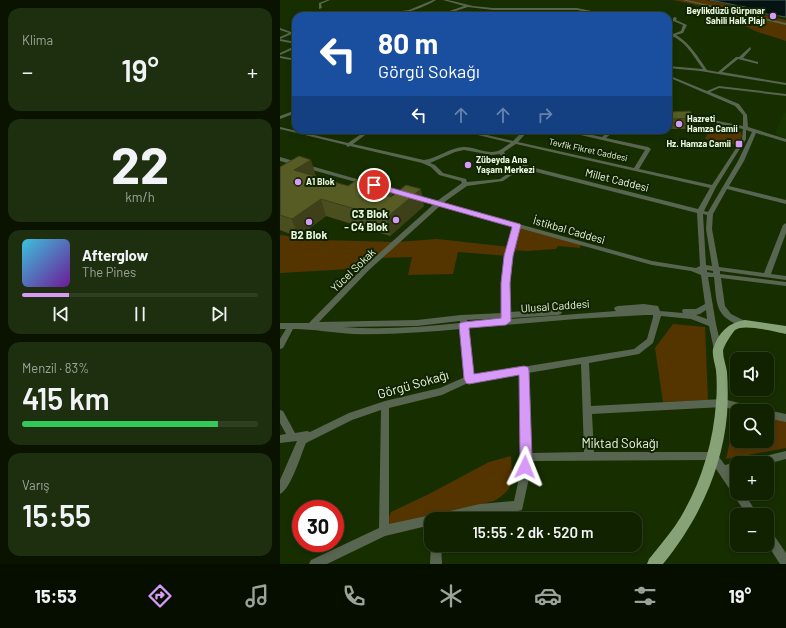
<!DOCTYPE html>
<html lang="tr">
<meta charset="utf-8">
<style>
:root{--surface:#102200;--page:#1e2f0f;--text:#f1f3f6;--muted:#9ca499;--line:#303f22;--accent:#d89af8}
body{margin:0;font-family:Barlow,sans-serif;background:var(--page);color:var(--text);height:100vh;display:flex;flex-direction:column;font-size:15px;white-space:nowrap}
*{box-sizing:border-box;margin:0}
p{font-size:13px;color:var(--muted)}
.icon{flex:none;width:22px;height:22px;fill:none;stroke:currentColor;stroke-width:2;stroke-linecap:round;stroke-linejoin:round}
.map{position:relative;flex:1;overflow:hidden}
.details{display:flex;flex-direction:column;gap:8px;padding:8px;background:#091300;width:280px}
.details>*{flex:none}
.guide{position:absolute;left:12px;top:12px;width:380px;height:122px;border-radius:12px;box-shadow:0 2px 6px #0003,0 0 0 1px var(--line);background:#1a4fa0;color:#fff;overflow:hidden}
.fabs{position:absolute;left:450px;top:352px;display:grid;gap:8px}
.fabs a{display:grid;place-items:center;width:44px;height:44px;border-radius:8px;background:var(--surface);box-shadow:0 2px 6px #0003,0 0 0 1px var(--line);font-size:20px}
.speed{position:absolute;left:12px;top:500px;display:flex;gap:8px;font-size:20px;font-weight:700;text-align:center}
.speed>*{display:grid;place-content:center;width:52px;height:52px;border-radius:50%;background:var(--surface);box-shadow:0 2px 6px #0003,0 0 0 1px var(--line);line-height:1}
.speed .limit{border:6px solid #d22;background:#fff;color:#111}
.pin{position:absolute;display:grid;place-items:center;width:34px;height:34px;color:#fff;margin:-17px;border:2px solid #fff;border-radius:50%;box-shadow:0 1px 4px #0007}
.me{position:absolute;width:44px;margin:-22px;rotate:2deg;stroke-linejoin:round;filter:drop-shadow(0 0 3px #0008)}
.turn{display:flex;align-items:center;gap:14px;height:84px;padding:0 20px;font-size:18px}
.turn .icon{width:52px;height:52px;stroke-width:2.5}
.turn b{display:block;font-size:28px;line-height:34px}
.lanes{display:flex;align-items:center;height:38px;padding:0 20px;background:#0003;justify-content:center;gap:20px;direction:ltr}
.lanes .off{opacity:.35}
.big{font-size:30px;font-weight:600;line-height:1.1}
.details .card{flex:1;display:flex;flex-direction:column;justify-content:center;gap:6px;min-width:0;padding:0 14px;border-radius:12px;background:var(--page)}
.details .dial{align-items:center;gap:0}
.dial b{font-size:52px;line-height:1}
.song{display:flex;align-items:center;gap:12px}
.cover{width:48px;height:48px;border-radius:6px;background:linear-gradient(135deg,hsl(190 70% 55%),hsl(280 70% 35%))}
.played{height:4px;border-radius:2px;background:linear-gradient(90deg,var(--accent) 20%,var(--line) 20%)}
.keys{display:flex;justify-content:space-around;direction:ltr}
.heat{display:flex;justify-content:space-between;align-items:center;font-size:22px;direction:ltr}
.charge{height:6px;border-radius:3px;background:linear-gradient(90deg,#34c759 83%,var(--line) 0)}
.trip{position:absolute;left:144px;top:512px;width:218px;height:40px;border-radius:12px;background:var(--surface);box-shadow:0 2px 6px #0003,0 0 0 1px var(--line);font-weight:600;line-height:40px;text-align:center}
.dock{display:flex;height:64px;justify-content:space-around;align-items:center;background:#060e00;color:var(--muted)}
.dock .icon{width:28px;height:28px}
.dock .active{color:var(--accent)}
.dock b{font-size:18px;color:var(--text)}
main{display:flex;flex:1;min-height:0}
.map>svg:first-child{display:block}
.built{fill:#1a3600}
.green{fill:#543500}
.water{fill:#041313;stroke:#485850}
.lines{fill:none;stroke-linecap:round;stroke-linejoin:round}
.minor{fill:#586550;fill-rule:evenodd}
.major{fill:#88a278;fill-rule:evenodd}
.wall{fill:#4b4e1f}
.shaded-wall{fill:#3d4019}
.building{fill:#575b24;stroke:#3d4019}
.route{fill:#d89af8;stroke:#8c64a1}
.poi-dot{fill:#d89af8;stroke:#112302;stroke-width:1.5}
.labels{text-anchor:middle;stroke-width:4;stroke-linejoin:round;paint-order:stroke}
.far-poi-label{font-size:9px;font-weight:bold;fill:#e8f8de;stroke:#112302;text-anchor:start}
.far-street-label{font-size:9px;fill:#e8f8de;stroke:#112302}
.street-label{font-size:11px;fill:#e8f8de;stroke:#112302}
.poi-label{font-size:11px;font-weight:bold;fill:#e8f8de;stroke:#112302;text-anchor:end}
.near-street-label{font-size:13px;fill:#e8f8de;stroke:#112302}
</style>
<main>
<section class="details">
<div class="card"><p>Klima</p>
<div class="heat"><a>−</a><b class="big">19°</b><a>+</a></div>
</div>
<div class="card dial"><b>22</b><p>km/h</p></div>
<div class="card">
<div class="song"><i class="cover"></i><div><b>Afterglow</b><p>The Pines</p></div></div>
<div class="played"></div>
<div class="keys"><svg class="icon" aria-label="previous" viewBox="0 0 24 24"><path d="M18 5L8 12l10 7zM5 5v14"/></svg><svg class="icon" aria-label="pause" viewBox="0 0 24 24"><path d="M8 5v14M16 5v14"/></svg><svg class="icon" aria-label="next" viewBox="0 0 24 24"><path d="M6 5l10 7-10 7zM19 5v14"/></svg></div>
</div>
<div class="card"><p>Menzil · 83%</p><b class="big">415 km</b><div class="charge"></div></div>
<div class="card"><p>Varış</p><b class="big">15:55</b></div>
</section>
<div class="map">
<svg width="506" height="564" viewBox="0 0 506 564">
<rect width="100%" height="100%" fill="#162e00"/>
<g class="built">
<path d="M504,112L506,113V138L495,134Z"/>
<path d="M197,130H247L238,139Z"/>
</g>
<g class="green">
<path d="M393,0H425L451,5L449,6C468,10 486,16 506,20V41L475,31L430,8Z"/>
<path d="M432,126L461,132L462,136L457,145L425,139Z"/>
<path d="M241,227L301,243L300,248L278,246L276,249L247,251L230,250L228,256L178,252L173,274L128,275L132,257L100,258L87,268L0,273V235L41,240L117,242L157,239L231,247L236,229Z"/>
<path d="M393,324L425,327L428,400L383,402L375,348Z"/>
<path d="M457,409L466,411H457V441H487V416L506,420V448L446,459Z"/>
<path d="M231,456C232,480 237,487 214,501L112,526L107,522L111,512L149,494L209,462Z"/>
</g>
<path class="water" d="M430,0H506V17L481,13L475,9Z"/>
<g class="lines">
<g class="minor">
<path d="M47,0H50L41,4L42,8L39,9V3Z"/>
<path d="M153,0H156C142,9 113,19 96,13L98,12L108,13L129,10Z"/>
<path d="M163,0H168L193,6L213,8H297L336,16H329L297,10H213L188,7L160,16H155L184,6Z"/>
<path d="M402,0H407L506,23V25Z"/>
<path d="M395,17L397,18L396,20L407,25L403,33L396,35C410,43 418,57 427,70L438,72L456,57H459L470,47L471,49L463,58L478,62V64L458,59L442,72L506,83V85L420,71L388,68V66L423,69C413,56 405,39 388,35V33L393,34L401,31L403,25L393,21V18Z"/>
<path d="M0,28L14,33L0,39L16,42V44L0,41V37L9,33L0,30Z"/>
<path d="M15,46H16V48L0,55V53Z"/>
<path d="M0,56L16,59V61L0,58Z"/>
<path d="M388,75L427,91L439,86L506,94V96L439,88L430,92L459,104L467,115L468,127L506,139V142L476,133L464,161L449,186L506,200V204L447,189L433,214L432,229L439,267L484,273L503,225L506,223V233L491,274L506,276V280L440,271V274L506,282V286L441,278L445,306L451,314L467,322L468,324L467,326L464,327C434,317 437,304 434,277H428L436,324L442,350L441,352L438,353L435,352L434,350L429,326L411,319L381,316L373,343L359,354L309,363L311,406L443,399L476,407L479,408L480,411H461L443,407L312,414L314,452H433L436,453L445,465L457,462L460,463H457V470L450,472L457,483V493H464L478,515H467L430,460L250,461L249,478L242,510L238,511L200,514L179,519H151V525L105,536L47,564H29L31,560L99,528L101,410L72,420L26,443C21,454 11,489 0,494V480L17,441L0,443V435L6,434L0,423V410L3,411L15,433L27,431L30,432L69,413L105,401L160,388L185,377L181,329C146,332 110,335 74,334C54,333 34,329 13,329L3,348L0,349V339L6,329H0V323H29L85,266L154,204L101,189V187H105L157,201L182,183L181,181L159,175L151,167L142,163L70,146L68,147L66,145L0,129V127L68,143L87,130H92L73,144L144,160C158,158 169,148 183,147C194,146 209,156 220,150C224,148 227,145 231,143L177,130H185L233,141L244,130H249L238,142L354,168L365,150L279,130H288L322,137L330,130H335L326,138L368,147L371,149L359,169L432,185L462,139L463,129L388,113V111L463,126V115L455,106L388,77ZM466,130L472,132L458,161L428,212L424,211L436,187L466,139ZM236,144L430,188L418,209L251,167L226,156L224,152ZM184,150L212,155L220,154L222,158L242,167L236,168L220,179L187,182L186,179L163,173L155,165L150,163L175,152ZM248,170L417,213L420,266L416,268L372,261L163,203L187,186L223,181L239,170ZM160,206L234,226C226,255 222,283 222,313L181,315L137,320L39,322L89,270ZM423,214L427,215L426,229L432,266L426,265ZM239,228L372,265L411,271L421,275L425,304L416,309H403L402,311L403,313L380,311L378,306L364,304L338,306L335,307L334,309L336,311L230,319V318L278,315L281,314L282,312L281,310L278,309L230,312C229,284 232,256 239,228ZM427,270L433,271V273L427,272ZM426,310L427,319L416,315L420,314ZM365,315H373V317L367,339L354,349L193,375L188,328L296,319ZM222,318V320L188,323L187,320ZM180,321V323C142,327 102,330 63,327L137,326ZM301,364L304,452L251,453L248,373ZM240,374L241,457L239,478L234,501L200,504L157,514L153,516L151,515L109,524V408L162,395L190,382Z"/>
<path d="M16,110V113L0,119V116Z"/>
<path d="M0,157L87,182L88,183L87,184H83L0,161Z"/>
<path d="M487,410L506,414V422L487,418V411H485Z"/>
<path d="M506,451V459L487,464L467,463L469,460L472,459Z"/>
<path d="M487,530L491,531L506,553V564H500L487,544Z"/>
<path d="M151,544V545H161L162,564H150Z"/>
</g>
<path class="major" d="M465,320L506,326V334C495,332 464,323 455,330C451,335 444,345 443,351C443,358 446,365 447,372C448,386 448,401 447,415C442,470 418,521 383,564H367L369,559C378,548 387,537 395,526C419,490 433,446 436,403C437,392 437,381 436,370C435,364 432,355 433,349C438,333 449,322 465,320Z"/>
</g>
<g class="wall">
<path d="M388,112L415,118L412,129H389L388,127Z"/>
<path d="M0,167L36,176L68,186L113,196L144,206L110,236L46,216L18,237L0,230Z"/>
</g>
<g class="shaded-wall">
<path d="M31,160L36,176L14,170Z"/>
<path d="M110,183L113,200L97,193Z"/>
<path d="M141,189L144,206L110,236L106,218Z"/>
<path d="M41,199L46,216L18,237L12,219Z"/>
</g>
<g class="building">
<path d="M410,111L415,118L391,119L388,113V112Z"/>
<path d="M19,156L31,160L14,170L68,186L84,175L110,183L97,193L111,197L126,185L141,189L106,218L41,199L12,219L0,215V167Z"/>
</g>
<path class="route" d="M94,183L240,224L241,225L233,256L230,283L231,321L226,325L189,328L194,374L244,366L248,367L249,370L252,457L250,472L245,473L241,472L239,467L240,457L239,375L189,384L186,383L184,379L179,325L180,323L184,322L221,318V283L224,256L232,227L91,187V184Z"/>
<g class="poi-dot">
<circle cx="493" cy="16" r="4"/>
<circle cx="399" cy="124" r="4"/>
<rect x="455" y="140" width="8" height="8" rx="2"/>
<circle cx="188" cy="165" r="4"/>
<circle cx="18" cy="182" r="4"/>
<circle cx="116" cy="220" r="4"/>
<circle cx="29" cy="222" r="4"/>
</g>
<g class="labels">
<g class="far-poi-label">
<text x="485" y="14" text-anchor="end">Beylikdüzü Gürpınar<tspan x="485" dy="10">Sahili Halk Plajı</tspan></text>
<text x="407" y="122">Hazreti<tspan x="407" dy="10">Hamza Camii</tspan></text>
<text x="451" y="147" text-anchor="end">Hz. Hamza Camii</text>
<text x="196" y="163">Zübeyda Ana<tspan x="196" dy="10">Yaşam Merkezi</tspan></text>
<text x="26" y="185">A1 Blok</text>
</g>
<g class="far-street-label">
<text transform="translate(308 150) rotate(12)" y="3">Tevfik Fikret Caddesi</text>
</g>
<g class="street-label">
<text transform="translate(337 180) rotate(14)" y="4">Millet Caddesi</text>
<text transform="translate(289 230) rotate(16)" y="4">İstikbal Caddesi</text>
<text transform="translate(73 270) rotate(-44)" y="4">Yücel Sokak</text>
<text transform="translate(275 306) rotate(-4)" y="4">Ulusal Caddesi</text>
</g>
<g class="poi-label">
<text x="108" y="218">C3 Blok<tspan x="108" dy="13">- C4 Blok</tspan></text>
<text x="29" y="239" text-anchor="middle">B2 Blok</text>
</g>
<g class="near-street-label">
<text transform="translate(133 384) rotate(-16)" y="5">Görgü Sokağı</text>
<text x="340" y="448">Miktad Sokağı</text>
</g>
</g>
</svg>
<div class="fabs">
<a><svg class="icon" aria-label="sound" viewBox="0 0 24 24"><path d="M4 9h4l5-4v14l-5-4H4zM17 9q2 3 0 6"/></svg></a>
<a><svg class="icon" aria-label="search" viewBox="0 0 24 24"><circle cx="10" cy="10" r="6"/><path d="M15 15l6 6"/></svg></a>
<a>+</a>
<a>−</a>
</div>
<div class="speed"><div class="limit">30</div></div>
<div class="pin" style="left:94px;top:185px;background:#d93025"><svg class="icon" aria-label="arrive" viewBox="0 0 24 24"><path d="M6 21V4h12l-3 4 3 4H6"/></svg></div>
<svg class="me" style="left:245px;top:467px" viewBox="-20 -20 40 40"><path d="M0-17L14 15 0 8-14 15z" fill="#d89af8" stroke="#fff" stroke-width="4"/></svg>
<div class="trip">15:55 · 2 dk · 520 m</div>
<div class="guide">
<div class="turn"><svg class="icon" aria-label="left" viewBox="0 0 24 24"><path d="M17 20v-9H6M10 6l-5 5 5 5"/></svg><div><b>80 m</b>Görgü Sokağı</div></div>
<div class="lanes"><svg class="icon" aria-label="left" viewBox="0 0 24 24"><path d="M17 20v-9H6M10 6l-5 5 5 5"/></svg><svg class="icon off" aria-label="ahead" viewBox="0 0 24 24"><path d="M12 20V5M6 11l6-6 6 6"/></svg><svg class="icon off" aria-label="ahead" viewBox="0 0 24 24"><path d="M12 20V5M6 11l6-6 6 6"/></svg><svg class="icon off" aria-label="right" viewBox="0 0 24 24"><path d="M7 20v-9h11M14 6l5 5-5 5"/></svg></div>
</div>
</div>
</main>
<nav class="dock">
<b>15:53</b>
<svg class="icon active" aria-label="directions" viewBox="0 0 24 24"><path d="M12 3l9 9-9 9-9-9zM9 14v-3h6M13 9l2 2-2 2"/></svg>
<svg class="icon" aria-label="music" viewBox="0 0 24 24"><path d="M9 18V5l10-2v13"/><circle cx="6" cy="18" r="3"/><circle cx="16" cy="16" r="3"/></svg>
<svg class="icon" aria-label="phone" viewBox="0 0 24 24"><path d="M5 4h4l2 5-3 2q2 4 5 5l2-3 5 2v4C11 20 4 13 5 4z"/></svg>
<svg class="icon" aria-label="climate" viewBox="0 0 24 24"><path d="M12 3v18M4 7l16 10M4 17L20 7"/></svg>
<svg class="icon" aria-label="car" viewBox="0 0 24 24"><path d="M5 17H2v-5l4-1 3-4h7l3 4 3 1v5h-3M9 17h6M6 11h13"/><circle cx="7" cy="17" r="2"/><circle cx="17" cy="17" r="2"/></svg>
<svg class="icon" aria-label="filters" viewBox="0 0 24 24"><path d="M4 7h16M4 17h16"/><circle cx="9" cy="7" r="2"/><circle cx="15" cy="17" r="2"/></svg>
<b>19°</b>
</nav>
